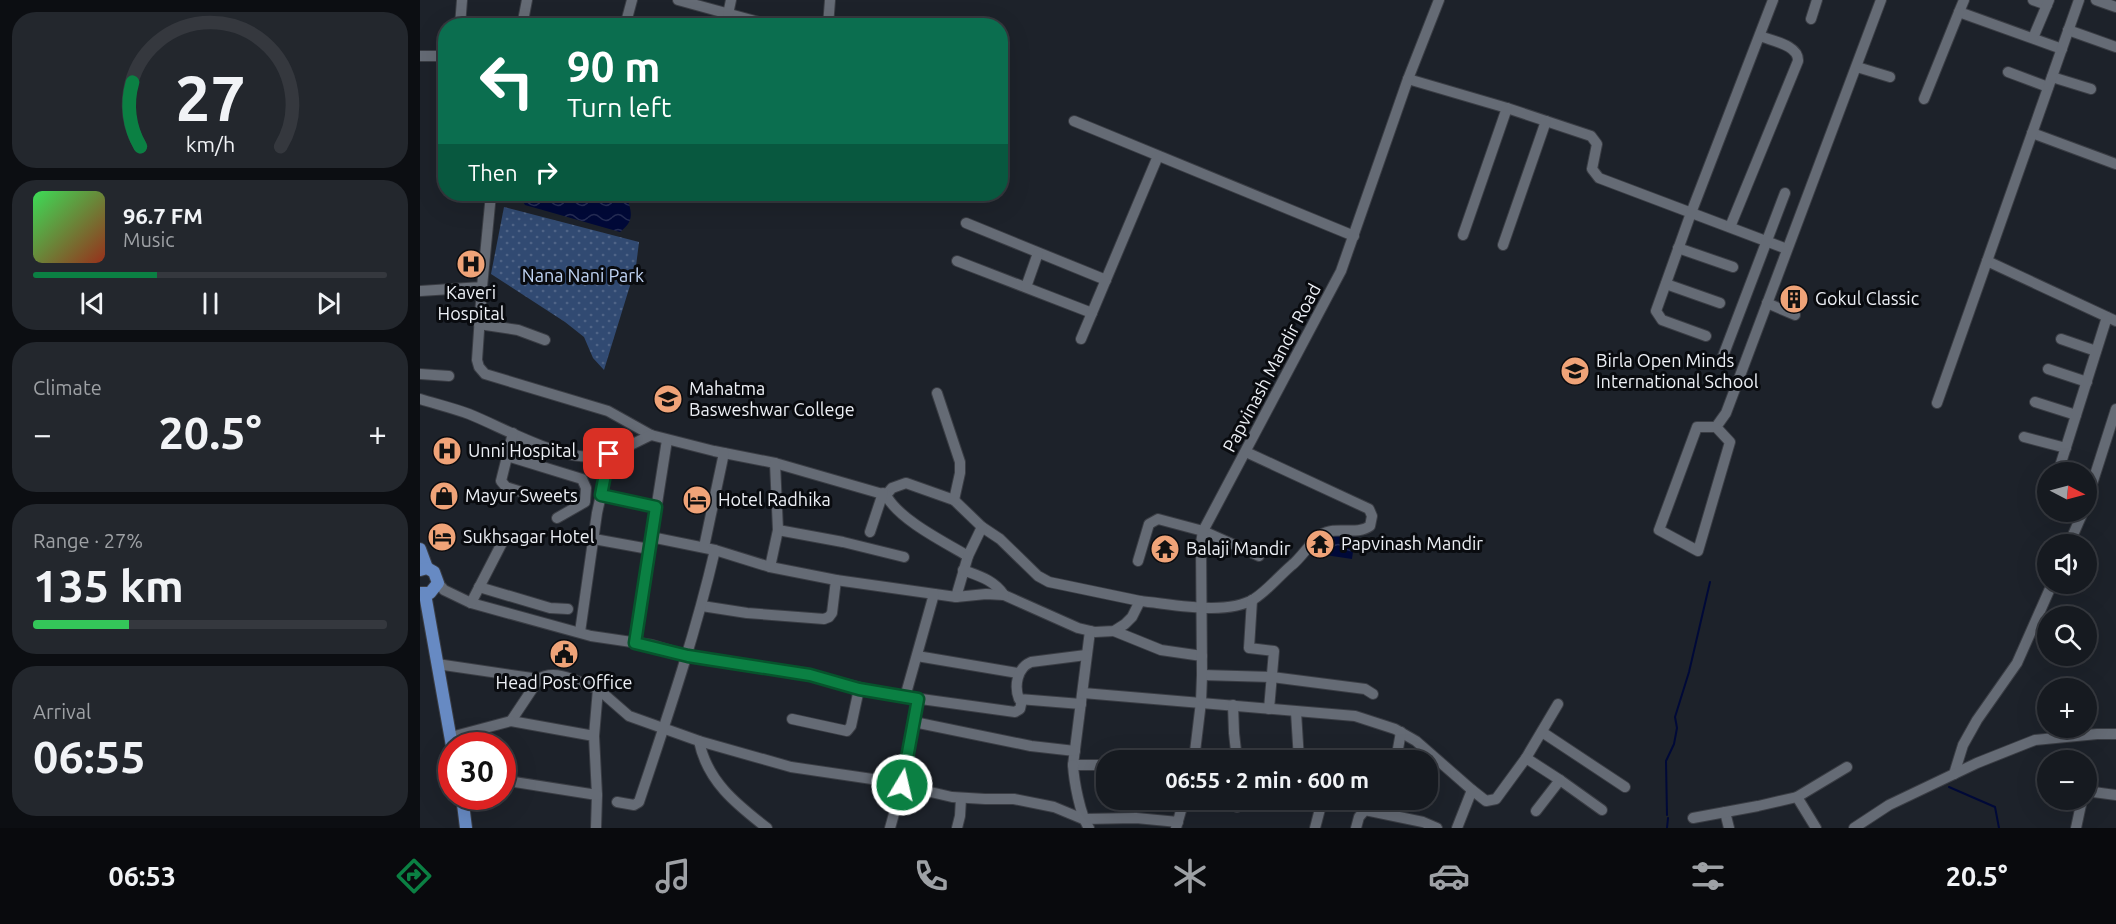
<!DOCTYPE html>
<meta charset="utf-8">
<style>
:root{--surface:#161a20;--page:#23272d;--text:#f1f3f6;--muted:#9ea1a5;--line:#35383e;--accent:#0b8043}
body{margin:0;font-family:Ubuntu,sans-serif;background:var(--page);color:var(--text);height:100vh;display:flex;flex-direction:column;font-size:22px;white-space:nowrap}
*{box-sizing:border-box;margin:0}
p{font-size:20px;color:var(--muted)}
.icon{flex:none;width:33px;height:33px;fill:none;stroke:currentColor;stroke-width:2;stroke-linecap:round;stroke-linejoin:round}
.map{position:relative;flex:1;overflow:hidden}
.details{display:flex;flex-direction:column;gap:12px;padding:12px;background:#0c0e12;width:420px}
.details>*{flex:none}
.hud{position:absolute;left:18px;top:18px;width:570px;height:183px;border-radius:24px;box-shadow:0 6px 24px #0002,0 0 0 2px var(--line);background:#0b6e4f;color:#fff;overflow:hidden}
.needle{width:39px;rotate:96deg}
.tools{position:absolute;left:1617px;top:462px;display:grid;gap:12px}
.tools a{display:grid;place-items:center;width:60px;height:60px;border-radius:50%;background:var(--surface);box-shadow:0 6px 24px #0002,0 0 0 2px var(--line);font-size:30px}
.speed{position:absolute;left:18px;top:732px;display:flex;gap:12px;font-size:30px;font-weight:700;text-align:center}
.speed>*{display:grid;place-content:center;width:78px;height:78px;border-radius:50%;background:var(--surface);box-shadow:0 6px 24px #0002,0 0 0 2px var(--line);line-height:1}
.speed .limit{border:9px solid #d22;background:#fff;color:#111}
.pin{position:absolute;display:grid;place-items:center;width:51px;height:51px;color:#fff;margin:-26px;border-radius:12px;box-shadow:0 3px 9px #0006}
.me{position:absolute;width:66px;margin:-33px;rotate:9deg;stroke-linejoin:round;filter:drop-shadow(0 0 4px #0008)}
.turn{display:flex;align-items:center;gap:21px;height:126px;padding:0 30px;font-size:27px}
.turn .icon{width:78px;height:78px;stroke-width:2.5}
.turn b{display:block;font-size:42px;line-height:51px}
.then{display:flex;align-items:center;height:57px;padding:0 30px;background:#0003;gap:12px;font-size:22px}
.big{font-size:45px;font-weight:700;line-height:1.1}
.details .widget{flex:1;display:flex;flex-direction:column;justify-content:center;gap:9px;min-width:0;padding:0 21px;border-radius:24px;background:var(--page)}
.details .dial{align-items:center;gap:0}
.dial svg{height:156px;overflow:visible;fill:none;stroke:var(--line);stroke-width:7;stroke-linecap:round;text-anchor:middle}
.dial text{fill:var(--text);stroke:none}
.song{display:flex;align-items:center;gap:18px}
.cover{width:72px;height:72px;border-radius:9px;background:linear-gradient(135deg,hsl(130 70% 55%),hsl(10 70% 35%))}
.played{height:6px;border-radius:3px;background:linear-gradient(90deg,var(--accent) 35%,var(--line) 35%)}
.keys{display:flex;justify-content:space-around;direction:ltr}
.heat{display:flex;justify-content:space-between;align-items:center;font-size:33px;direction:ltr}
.charge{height:9px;border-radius:4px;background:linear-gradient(90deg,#34c759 27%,var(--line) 0)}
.trip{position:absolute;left:676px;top:750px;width:342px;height:60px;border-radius:24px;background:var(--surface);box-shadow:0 6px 24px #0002,0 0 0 2px var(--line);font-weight:700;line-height:60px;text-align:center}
.tab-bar{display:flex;height:96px;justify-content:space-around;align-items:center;background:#090a0d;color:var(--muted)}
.tab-bar .icon{width:42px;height:42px}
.tab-bar .on{color:var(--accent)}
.tab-bar b{font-size:27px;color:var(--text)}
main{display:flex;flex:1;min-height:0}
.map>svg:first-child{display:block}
.park{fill:url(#park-dots)}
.water{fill:url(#water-waves)}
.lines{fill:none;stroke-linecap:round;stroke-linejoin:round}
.stream{stroke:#000938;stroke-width:2}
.minor-casing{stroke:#3a3d44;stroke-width:12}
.major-casing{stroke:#3a3d44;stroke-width:14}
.minor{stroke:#656b75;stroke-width:10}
.major{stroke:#678ac3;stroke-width:12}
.route-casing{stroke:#07532c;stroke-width:15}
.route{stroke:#0b8043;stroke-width:10}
.labels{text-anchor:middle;stroke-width:6;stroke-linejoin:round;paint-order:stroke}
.park-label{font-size:18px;fill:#c0d4f4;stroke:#090b0f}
.poi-label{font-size:18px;fill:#edf0f6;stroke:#090b0f;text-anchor:start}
.street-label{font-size:18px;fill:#edf0f6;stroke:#090b0f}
</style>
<main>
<section class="details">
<div class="widget dial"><svg viewBox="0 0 100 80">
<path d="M14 69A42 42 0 1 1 86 69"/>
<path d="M14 69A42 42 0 0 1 10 36" stroke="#0b8043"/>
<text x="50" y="56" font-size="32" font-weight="700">27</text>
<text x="50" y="72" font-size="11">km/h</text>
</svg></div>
<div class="widget">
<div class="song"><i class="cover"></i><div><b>96.7 FM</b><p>Music</p></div></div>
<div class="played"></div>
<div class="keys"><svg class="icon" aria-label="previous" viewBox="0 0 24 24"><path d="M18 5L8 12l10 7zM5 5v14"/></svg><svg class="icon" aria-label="pause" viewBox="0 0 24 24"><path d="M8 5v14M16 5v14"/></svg><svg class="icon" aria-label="next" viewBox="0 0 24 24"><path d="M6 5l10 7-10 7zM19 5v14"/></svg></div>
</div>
<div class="widget"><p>Climate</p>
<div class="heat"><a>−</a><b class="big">20.5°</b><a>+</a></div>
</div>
<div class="widget"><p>Range · 27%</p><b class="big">135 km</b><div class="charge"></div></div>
<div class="widget"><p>Arrival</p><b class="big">06:55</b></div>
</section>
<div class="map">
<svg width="1696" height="828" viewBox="0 0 1696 828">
<defs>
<pattern id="park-dots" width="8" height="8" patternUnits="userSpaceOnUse" patternTransform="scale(1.5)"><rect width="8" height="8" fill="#314a72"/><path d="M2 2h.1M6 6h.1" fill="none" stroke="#4f6487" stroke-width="1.8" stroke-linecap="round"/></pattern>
<pattern id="water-waves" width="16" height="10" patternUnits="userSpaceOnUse" patternTransform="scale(1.5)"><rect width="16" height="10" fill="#000938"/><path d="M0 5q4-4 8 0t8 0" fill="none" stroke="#262d55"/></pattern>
</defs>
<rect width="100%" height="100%" fill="#1d222a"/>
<path class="park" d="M84,207L219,242L216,266L184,370L173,358L164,337L145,322L71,274Z"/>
<g class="water">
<path d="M99,194H206C211,211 216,220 200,232L105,205Z"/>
<path d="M907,535L935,537L932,559L905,555Z"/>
</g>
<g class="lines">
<g class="stream">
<path d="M1529,787L1575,807L1579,828"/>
<path d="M1247,815L1246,761L1254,744L1257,728L1255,717L1269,672L1290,582"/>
<path d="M1247,828L1248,818"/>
</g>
<g class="minor-casing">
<g id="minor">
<path d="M258,0L353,26"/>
<path d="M1544,0L1539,12L1642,49"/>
<path d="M1613,0L1627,5"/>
<path d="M1676,0L1696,7"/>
<path d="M308,14L311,0"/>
<path d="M1391,19L1397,0"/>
<path d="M40,26L42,0"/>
<path d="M102,26L107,0"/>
<path d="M205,26L212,0"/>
<path d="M408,26L410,0"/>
<path d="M1648,30L1696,47"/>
<path d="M1613,38L1629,0"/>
<path d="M0,56H26"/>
<path d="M1437,67L1470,77"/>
<path d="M1588,72L1628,87"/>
<path d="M1632,77L1671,89"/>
<path d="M988,79L1087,108L1171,136L1177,144L1172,169L1179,178L1367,249"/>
<path d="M1504,99L1539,12"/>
<path d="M654,121L934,236"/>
<path d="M1612,133L1696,164"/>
<path d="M546,223L686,280"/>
<path d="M1310,227L1378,61C1379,45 1352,41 1340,36"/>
<path d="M1043,235L1087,108"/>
<path d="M1083,245L1126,121"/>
<path d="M1258,248L1313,267"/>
<path d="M537,261L672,313"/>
<path d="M1567,261L1696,321"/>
<path d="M1246,284L1300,303"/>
<path d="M62,287L57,360L59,367L65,374L188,411L231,435L294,451L355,463L466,495L472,488L486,483L534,500L562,527L580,539L618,576L629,582L720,601"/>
<path d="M606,287L618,253"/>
<path d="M0,291L62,287L71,194"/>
<path d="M1347,303L1375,315"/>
<path d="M59,324L98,330L125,340"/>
<path d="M1286,336L1242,320L1236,311L1271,213L1353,0"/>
<path d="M661,339L738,156"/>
<path d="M1641,339L1676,351"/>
<path d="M1300,364L1365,193"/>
<path d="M1628,369L1667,382"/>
<path d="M0,374L29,376"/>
<path d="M517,393L540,462V473L534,500"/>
<path d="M0,399C16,404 33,408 49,414C84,428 142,462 179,456C198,453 214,443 231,435"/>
<path d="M1615,402L1656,415"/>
<path d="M1517,403L1659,0"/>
<path d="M1296,427L1310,442L1278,551L1239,530L1277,427H1296L1306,413L1461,0"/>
<path d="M93,433L81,481L86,487L105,493"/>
<path d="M1604,437L1646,448"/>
<path d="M87,456L162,479L166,488L165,502L137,518"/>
<path d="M1640,466L1687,317"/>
<path d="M181,495L236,507"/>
<path d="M466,495C478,519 524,542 548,556L536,597"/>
<path d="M1666,503L1696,409"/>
<path d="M358,530L423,542L484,557"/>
<path d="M450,532L463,493"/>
<path d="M231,537L295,550L350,567L416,580L536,597L566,594L584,595L658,628L675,632L694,631L705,624L712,617L720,601C752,604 806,616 834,599C848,590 859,576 872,565C882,557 892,540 901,535C916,525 936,536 950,526L952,516L949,509L826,452"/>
<path d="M174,539L229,549"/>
<path d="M1649,544L1663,512"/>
<path d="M284,547L304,453"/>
<path d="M548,556L562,527"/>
<path d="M718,561L729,524L738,519L783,531L839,556"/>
<path d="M350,567L358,530L355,463"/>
<path d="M543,570C559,576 574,580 584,595"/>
<path d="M18,583L24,590L51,603L171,636L232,645L268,656L390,675L465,694L595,712L600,709L602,700"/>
<path d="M59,587L130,608L148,609"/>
<path d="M832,600L829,648L854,651L849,709"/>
<path d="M51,603L83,541"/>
<path d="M282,606L327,613L404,619L409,617L412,613L416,580"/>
<path d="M670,631L653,765H687"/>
<path d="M694,631L741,650L782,656"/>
<path d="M160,632L177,513L190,454"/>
<path d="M215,643L247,440"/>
<path d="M497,656L598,673"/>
<path d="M17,664L119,679"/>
<path d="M782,675L852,677L945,689L953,694"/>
<path d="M178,689L209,716L279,741C287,781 316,804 347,828"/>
<path d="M663,693L935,716L975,729L996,741L1052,790L1037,828"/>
<path d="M485,697L514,594"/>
<path d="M661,704L599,699C594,686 597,668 611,662L666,655"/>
<path d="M813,705L814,733L817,760"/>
<path d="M876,712L879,760"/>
<path d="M372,719L427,731L431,726L439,689"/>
<path d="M494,722L498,699"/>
<path d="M1122,732L1205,787"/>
<path d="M174,736L91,721L119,679C135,668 161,683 178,689L174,736L177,795L176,828"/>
<path d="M31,737L91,721"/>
<path d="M279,741L371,767L459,780L532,797L565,799H594L634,807L663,819L716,818L758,822"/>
<path d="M1106,758L1138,704"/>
<path d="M774,760L781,702L782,675L781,543L783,531L921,271L988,79L1019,0"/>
<path d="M976,760L981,732"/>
<path d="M653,765C654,781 660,815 669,828"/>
<path d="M1534,774L1543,745L1557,720L1597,663L1632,584"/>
<path d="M82,780L177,795"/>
<path d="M1140,780L1182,810"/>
<path d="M1052,790L1066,801L1076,799L1106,758L1140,780L1116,811"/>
<path d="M1666,791L1696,795"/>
<path d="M1377,797L1396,828"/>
<path d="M884,800L896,803L900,809L895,828"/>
<path d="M197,802L214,805L219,802C247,718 275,636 295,550"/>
<path d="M837,806L839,800"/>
<path d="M817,807V800"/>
<path d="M1305,812L1309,828"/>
<path d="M971,815L976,800"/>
<path d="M1273,818L1338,806L1377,797L1427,767"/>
<path d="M470,828L482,785L494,722L611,746L655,751"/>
<path d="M537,828L540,816L541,798"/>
<path d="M756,828L764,800"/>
<path d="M936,828L939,817L945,810L1003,822L1017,828"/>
<path d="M1434,828L1469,805L1557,763L1615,740L1677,734H1696"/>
<path d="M1656,828L1662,800"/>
</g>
</g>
<g class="major-casing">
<g id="major">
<path d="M0,549L7,568"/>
<path d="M0,570L7,568L14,572L18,583L10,593H0"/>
<path d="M5,594L32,746"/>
<path d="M42,796L46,828"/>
</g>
</g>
<use href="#minor" class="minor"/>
<use href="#major" class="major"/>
</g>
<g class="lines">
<g class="route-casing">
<path id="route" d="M189,454L181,495L236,507L215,643L268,656L390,675L439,689L498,699L482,785"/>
</g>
<use href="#route" class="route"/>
</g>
<defs>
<g id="hospital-disc" transform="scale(1.5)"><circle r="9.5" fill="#efa378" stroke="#090b0f"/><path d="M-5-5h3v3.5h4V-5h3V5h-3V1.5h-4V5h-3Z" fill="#111"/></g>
<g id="building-disc" transform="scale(1.5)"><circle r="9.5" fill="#efa378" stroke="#090b0f"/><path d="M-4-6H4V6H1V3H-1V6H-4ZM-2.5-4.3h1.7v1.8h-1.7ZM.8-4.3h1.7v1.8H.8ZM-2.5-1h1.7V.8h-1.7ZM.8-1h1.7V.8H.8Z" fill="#111"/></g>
<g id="university-disc" transform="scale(1.5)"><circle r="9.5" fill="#efa378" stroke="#090b0f"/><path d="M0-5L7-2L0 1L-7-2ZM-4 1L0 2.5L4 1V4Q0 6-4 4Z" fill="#111"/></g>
<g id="shop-disc" transform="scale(1.5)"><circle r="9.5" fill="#efa378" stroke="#090b0f"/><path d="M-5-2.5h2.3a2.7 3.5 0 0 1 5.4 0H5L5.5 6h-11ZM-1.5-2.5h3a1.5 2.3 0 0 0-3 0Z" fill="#111"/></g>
<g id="hotel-disc" transform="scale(1.5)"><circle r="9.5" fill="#efa378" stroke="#090b0f"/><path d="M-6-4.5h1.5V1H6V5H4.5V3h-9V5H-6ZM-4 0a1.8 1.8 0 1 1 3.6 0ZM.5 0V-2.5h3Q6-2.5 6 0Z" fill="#111"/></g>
<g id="temple-disc" transform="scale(1.5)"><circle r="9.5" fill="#efa378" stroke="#090b0f"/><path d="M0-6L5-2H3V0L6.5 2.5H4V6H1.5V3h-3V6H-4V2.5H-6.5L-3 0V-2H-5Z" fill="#111"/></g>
<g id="civic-disc" transform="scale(1.5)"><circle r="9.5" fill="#efa378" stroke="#090b0f"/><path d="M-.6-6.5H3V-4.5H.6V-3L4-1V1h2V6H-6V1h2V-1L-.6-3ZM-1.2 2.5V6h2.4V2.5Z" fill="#111"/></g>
</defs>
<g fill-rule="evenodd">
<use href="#hospital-disc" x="51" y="264"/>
<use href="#building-disc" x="1374" y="299"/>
<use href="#university-disc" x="1155" y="371"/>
<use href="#university-disc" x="248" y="399"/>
<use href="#hospital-disc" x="27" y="451"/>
<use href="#shop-disc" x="24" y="496"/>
<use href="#hotel-disc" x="277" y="500"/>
<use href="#hotel-disc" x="22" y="537"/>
<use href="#temple-disc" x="900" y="544"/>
<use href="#temple-disc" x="745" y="549"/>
<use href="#civic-disc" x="144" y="654"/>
</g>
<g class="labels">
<g class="park-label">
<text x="163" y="282">Nana Nani Park</text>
</g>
<g class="poi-label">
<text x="51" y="299" text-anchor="middle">Kaveri<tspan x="51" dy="21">Hospital</tspan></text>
<text x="1395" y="305">Gokul Classic</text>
<text x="1176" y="367">Birla Open Minds<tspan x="1176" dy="21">International School</tspan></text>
<text x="269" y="395">Mahatma<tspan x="269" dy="21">Basweshwar College</tspan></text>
<text x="48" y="457">Unni Hospital</text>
<text x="45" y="502">Mayur Sweets</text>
<text x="298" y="506">Hotel Radhika</text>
<text x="43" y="543">Sukhsagar Hotel</text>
<text x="921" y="550">Papvinash Mandir</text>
<text x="766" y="555">Balaji Mandir</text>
<text x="144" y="689" text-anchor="middle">Head Post Office</text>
</g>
<g class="street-label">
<text transform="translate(852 368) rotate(-62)" y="6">Papvinash Mandir Road</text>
</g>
</g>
</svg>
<div class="tools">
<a><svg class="needle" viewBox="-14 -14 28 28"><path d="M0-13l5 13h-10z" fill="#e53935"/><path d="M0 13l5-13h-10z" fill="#9ea1a5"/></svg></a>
<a><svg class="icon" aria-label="sound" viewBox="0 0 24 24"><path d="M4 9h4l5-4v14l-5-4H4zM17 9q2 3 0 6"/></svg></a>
<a><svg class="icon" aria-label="search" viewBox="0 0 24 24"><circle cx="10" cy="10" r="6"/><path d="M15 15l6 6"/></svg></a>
<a>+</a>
<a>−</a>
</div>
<div class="speed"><div class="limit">30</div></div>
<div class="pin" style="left:189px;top:454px;background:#d93025"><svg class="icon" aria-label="arrive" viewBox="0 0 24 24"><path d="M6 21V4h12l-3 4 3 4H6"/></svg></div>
<svg class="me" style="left:482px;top:785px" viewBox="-20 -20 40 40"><circle r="17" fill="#0b8043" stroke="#fff" stroke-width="3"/><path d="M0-11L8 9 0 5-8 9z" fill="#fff"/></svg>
<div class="trip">06:55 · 2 min · 600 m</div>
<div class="hud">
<div class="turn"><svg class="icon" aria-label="left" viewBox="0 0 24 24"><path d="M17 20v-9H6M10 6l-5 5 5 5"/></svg><div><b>90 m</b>Turn left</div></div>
<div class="then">Then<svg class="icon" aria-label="right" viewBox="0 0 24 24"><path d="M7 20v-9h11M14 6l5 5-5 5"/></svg></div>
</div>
</div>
</main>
<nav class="tab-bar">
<b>06:53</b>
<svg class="icon on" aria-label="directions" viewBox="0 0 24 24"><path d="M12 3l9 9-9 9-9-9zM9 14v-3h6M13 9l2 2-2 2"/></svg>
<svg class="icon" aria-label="music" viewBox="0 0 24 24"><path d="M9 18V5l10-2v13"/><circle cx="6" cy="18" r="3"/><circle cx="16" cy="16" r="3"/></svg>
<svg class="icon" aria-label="phone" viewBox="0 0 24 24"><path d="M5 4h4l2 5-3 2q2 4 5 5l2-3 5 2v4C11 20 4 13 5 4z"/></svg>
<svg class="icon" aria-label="climate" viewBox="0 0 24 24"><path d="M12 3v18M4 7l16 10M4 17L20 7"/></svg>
<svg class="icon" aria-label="car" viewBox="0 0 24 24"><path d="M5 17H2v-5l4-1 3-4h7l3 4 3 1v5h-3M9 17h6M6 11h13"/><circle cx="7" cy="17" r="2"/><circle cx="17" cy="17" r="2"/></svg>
<svg class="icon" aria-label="filters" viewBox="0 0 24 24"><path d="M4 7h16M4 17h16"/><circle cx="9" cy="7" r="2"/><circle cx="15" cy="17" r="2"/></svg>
<b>20.5°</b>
</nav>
